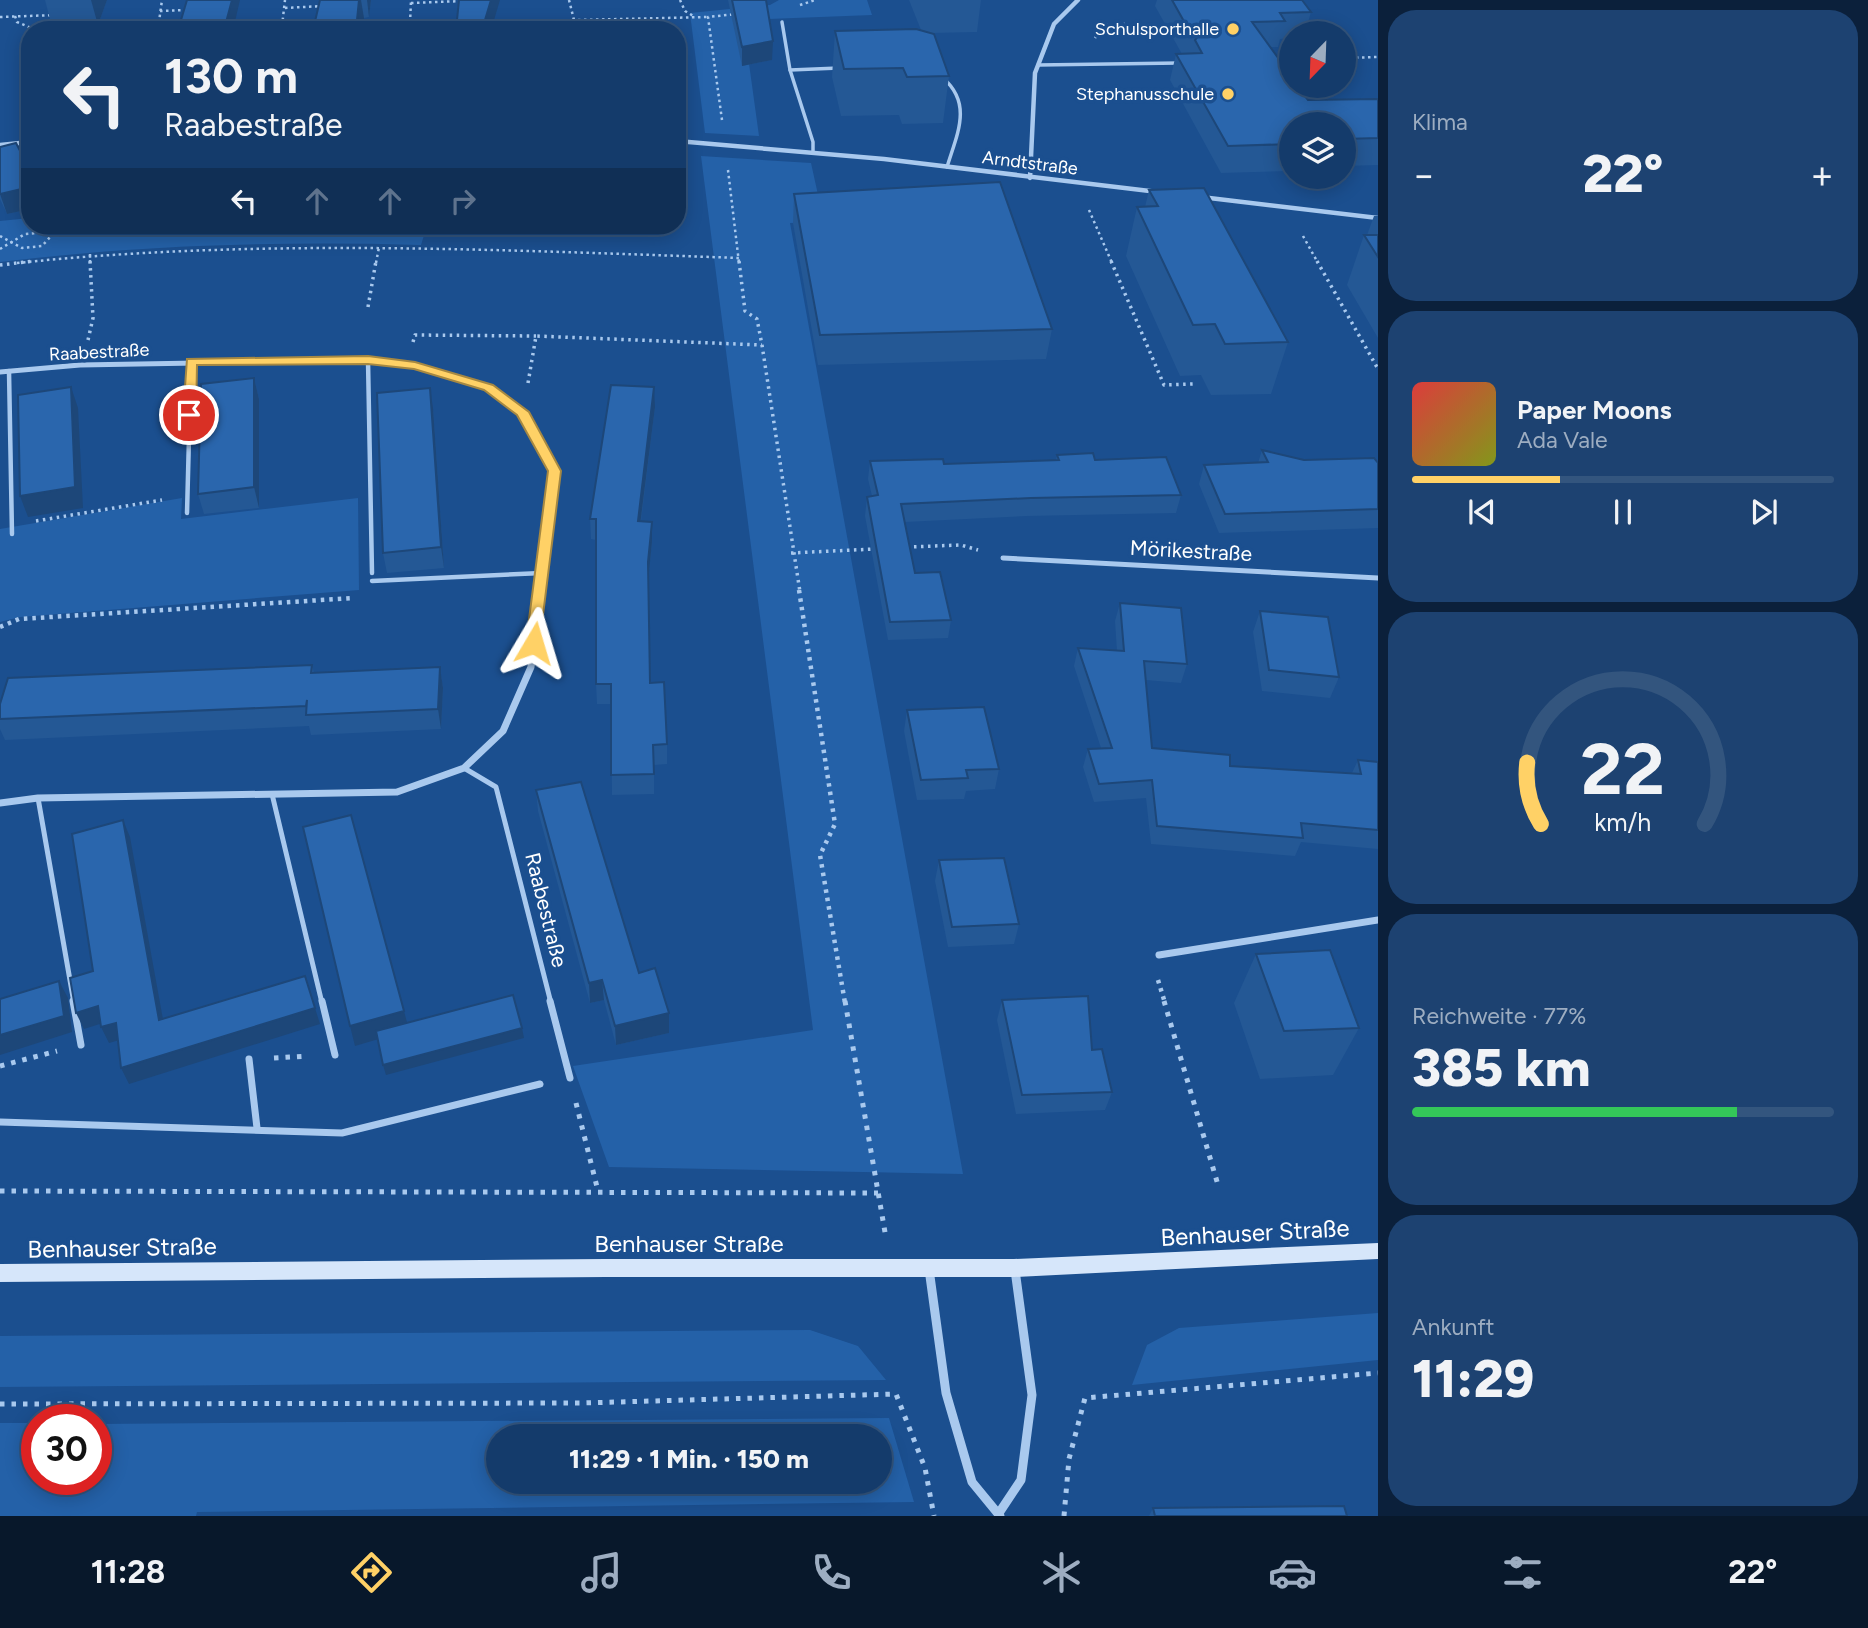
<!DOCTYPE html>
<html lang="de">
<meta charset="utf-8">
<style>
:root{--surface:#143b6b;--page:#1d4271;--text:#f1f3f6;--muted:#9dadc1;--line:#33557e;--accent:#ffd166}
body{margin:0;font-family:Figtree,sans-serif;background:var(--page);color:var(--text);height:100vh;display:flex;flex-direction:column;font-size:26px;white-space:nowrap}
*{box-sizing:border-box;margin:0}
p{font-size:23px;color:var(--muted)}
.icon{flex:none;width:38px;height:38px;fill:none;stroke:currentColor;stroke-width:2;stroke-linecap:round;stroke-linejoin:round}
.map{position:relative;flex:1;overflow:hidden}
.details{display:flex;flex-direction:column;gap:10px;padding:10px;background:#0b203b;width:490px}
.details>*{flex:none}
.top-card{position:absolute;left:21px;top:21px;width:665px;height:214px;border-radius:28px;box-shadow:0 4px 18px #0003,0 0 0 2px var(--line);background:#143b6b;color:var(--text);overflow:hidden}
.needle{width:46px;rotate:203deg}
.fabs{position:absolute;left:1279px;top:21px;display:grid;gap:14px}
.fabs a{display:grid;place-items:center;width:77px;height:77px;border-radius:50%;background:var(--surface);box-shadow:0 4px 18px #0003,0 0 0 2px var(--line);font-size:35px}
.speed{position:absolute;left:21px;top:1404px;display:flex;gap:14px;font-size:35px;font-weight:700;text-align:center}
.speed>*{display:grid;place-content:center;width:91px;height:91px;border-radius:50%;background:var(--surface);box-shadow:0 4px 18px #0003,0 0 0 2px var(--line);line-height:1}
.speed .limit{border:10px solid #d22;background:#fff;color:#111}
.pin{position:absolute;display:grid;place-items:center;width:60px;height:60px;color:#fff;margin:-30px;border:4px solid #fff;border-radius:50%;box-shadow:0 2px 7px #0007}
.me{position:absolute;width:77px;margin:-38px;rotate:7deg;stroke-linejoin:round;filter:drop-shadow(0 0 5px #0008)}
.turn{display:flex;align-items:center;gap:24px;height:147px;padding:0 28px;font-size:32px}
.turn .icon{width:91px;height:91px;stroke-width:2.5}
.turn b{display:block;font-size:49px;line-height:60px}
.lanes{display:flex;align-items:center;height:66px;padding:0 28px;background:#0003;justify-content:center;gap:35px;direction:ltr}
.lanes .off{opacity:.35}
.big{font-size:52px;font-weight:800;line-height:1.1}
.details .card{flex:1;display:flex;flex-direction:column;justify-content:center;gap:10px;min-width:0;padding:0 24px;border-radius:28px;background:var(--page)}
.details .dial{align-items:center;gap:0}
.dial svg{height:182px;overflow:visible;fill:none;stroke:var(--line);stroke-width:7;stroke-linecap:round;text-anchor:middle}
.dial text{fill:var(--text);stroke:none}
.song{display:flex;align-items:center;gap:21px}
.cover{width:84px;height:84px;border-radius:10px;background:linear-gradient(135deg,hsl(0 70% 55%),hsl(70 70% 35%))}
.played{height:7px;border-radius:4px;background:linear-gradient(90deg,var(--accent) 35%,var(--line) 35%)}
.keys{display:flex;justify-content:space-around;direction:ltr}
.heat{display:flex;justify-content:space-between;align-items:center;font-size:38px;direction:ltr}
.charge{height:10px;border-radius:5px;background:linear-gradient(90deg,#34c759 77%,var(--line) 0)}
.trip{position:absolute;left:486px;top:1424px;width:406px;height:70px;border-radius:35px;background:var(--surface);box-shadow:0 4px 18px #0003,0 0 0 2px var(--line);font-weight:800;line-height:70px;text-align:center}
.tab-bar{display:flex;height:112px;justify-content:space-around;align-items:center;background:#08182b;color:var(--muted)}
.tab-bar .icon{width:49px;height:49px}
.tab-bar .on{color:var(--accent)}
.tab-bar b{font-size:32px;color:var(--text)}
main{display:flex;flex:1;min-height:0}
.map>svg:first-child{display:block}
.green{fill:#2461a8;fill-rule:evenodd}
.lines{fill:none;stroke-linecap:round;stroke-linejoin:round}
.path-far3{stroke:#a9c9ee;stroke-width:2.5;stroke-dasharray:2.5 3.5;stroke-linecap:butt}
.path-far2{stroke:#a9c9ee;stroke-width:3.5;stroke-dasharray:2.5 4.5;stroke-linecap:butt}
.path-far1{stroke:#a9c9ee;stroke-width:4.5;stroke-dasharray:3.5 5;stroke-linecap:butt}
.path{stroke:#a9c9ee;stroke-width:5;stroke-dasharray:4.5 7;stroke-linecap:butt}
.lane-far3{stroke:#a9c9ee;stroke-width:3.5}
.lane-far2{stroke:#a9c9ee;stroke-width:4.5}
.lane-far1{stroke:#a9c9ee;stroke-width:5}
.lane{stroke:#a9c9ee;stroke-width:7}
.street-far3{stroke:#a9c9ee;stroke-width:4.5}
.street-far2{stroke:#a9c9ee;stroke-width:5}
.street-far1{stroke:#a9c9ee;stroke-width:7}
.street{stroke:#a9c9ee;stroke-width:9}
.secondary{fill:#d6e6fa;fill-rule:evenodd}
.wall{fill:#245895}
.shaded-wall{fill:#1d4779}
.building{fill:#2a66ad;stroke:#1d4779;stroke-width:2}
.route{fill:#ffd166;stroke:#a68842;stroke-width:2}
.poi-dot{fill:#ffd166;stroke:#1b4f8f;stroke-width:2.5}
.labels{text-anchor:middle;stroke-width:7;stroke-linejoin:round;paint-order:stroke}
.far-poi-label{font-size:18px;fill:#fff;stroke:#1b4f8f;text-anchor:end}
.far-street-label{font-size:18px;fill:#fff;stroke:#1b4f8f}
.street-label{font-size:21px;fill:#fff;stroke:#1b4f8f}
.near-street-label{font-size:24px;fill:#fff;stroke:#1b4f8f}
</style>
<main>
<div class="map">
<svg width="1378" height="1516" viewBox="0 0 1378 1516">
<rect width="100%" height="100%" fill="#1b4f8f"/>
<g class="green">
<path d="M779,0H867L872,15L743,20L759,136L705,133L690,13L770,5Z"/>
<path d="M701,156L811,163L824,222L790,223L963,1174L609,1167L573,1066L813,1030Z"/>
<path d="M30,218V226H427L421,245C280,241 140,245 0,262V221Z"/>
<path d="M182,498L181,519L358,498L359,590L20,617L0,622V529Z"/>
<path d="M1378,1313V1360L1132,1385L1147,1345L1179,1328Z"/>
<path d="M810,1330L858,1346L886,1380L0,1387V1336Z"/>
<path d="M889,1418L914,1502L197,1512L196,1516H0V1423H37V1479H96V1424ZM499,1437H880V1482H499Z"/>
</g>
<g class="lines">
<g class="path-far3">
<path d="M569,0L574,20"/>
<path d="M680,0L685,11L695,17"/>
<path d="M411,3L463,1"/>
<path d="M800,5L815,0"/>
<path d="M285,8L322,6"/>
<path d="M160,11L187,10"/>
<path d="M15,16L17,22L36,30"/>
<path d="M0,17L55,15"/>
<path d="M488,22L708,17"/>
<path d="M410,23L411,1"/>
<path d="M359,24L462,22"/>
<path d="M282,26L285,0"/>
<path d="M229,27L319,25"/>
<path d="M158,29L162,0"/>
<path d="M105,30L182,28"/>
<path d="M1095,38L1103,25L1125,24"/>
<path d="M1344,58L1378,57"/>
<path d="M1274,60L1292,59"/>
<path d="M722,120L708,17L736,14"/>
<path d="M728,170L739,263"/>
<path d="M1089,210L1112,263"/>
<path d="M0,236L22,248L42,246L52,235"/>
<path d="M1303,236L1318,263"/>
<path d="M0,249L25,234L61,231L53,236"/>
<path d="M90,254V263"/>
<path d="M17,263C258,238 499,250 740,258"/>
<path d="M376,263L379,247"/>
</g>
<g class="path-far2">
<path d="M739,261L745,311L757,319L762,345L800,592"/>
<path d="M1111,261L1164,385L1193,384"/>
<path d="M1317,261L1378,369"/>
<path d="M0,265L34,261"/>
<path d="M368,307L376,261"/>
<path d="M88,340L93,318L90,261"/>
<path d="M413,342L415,335L536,336"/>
<path d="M528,383L536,336L762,345"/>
<path d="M36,521L162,500"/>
<path d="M907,547L961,545L978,550"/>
<path d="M791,553L874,549"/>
</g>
<g class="path-far1">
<path d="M799,590L835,824L820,855L845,1003"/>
<path d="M0,627L19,619L354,598"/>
<path d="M1158,980L1165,1003"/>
</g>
<g class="path">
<path d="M845,1001L886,1238"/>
<path d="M1164,1001L1218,1185"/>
<path d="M274,1058L308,1056"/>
<path d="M0,1066L57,1051"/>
<path d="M576,1103L598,1191"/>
<path d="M0,1191L878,1193"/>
<path d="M0,1404L582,1403L896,1394L925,1468L934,1516"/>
<path d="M1064,1516L1069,1459L1085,1398L1378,1373"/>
</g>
<g class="lane-far3">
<path d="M782,22L790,70L813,142V152"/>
<path d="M1038,65L1179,63"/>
<path d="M790,70L839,68"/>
<path d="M943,78C973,104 957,134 947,167"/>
</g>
<g class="lane-far2">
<path d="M368,360L372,573"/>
<path d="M9,371L12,534"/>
<path d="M187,513L191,362"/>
<path d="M372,581L542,573"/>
</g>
<g class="lane-far1">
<path d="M464,768L496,787L551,1003"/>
<path d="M272,794L322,1003"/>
<path d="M38,798L74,1003"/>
</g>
<g class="lane">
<path d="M73,1001L81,1045"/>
<path d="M322,1001L335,1055"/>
<path d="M550,1001L570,1078"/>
<path d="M249,1059L257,1128"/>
<path d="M0,1122L342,1133L540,1084"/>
</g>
<g class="street-far3">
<path d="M677,141L884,159L1158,192"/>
<path d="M0,145L30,142"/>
<path d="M1030,178L1035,73L1054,24L1078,0"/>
<path d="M1201,197L1378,218"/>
</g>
<g class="street-far2">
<path d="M0,372L80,365L368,360L415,366L489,388L523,412L554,471L540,592"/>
<path d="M1003,558L1378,578"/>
</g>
<g class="street-far1">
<path d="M0,803L38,798L397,792L464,768L503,731L531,667L540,590"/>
<path d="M1159,955L1378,920"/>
</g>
<g class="street">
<path d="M929,1269L946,1393L972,1482L1000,1516"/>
<path d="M999,1513L1021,1480L1032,1395L1015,1270"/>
</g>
<path class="secondary" d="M1378,1243V1259L1014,1277H606L0,1282V1264L606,1259H1014Z"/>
</g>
<g class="wall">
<path d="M45,0H107L98,25L52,27Z"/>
<path d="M320,0H371L369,17L364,18Z"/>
<path d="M728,0H766L772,60L742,66Z"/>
<path d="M909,0H981L977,32L931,33L949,76L943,123L902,124L899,115L841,116L832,77L835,31L921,30Z"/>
<path d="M1157,0H1302L1311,12L1305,33H1292V38L1280,39L1278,47H1270L1308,100L1378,99V165L1344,166V124H1292V171L1221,173L1170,80L1176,54H1182L1155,6Z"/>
<path d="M0,147L30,170V209L7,214L0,199Z"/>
<path d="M1149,190L1288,342L1271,394L1211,395L1201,375L1180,376L1126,256L1137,207H1145Z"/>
<path d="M794,194L1052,329L1046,359L818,365L793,223Z"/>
<path d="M1374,216H1378V338L1347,285L1364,235H1367Z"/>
<path d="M254,378L259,399V508L204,514L198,494Z"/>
<path d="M430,388L433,408L444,568L387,573L383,553Z"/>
<path d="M655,407L641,521L652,522V542L648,582L650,683L667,744V764L654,765V794L612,795L611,704H597L596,684V540L591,539L590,519Z"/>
<path d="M1262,450L1304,460L1378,463V528L1219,533L1199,484L1204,465L1258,463Z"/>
<path d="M1057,455L1095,460L1181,495L1176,513L1027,516L905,522L915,573L951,620L948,638L888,640L865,516L867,497L872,496L868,479L870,461L944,464L1056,460Z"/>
<path d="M1120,603L1187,664L1181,683L1146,680L1152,748L1230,766L1352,773L1358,760L1378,762V849L1301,842L1295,856L1151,844L1146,798L1094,802L1083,767L1088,749L1101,748L1074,666L1078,648L1117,651L1115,621Z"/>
<path d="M1260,611L1339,677L1330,698L1262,691L1253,632Z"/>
<path d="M312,665L314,673L440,667L443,688L441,729L311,735L309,726L5,740L0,729V704Z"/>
<path d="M907,710L999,769L995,789L966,791L964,799L917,800L904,731Z"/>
<path d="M536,790L639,973L669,1033L616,1045L604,1000L590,1003L538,811Z"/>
<path d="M939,860L1019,924L1014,944L948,947L935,881Z"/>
<path d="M1256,954L1359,1028L1333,1075L1260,1079L1234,1003Z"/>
<path d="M1002,1000L1092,1050L1112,1092L1105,1110L1016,1114L997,1020Z"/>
<path d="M1153,1508L1347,1516H1149Z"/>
</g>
<g class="shaded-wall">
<path d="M91,0H107L98,25Z"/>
<path d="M232,0H240L233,30H224Z"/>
<path d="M359,0H361L364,18L362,30H356Z"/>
<path d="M367,0H371L369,17Z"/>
<path d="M491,0H500L491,30H482Z"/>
<path d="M773,41L772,60L742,66V47Z"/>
<path d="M30,187V209L7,214L0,194Z"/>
<path d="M254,378L259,399V508L254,487Z"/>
<path d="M71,387L78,408L83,508L28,517L20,496Z"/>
<path d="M654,387L655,407L638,541V521Z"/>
<path d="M430,388L433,408L444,568L441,547Z"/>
<path d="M652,522V542L648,582V562Z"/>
<path d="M440,667L443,688L441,729L438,709Z"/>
<path d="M123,820L130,837L166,1036L159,1020Z"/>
<path d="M602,980L604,1000L590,1003L589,983Z"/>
<path d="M59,981L68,998L72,1032L0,1055V1035Z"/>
<path d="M98,1006L106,1022L84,1029L76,1013Z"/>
<path d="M315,1008L320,1024L129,1084L121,1068Z"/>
<path d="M404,1011L409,1030L355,1046L350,1026Z"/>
<path d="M669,1013V1033L616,1045L615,1026Z"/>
<path d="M116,1023L123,1039L109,1043L101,1027Z"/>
<path d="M522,1028L524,1038L386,1075L383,1065Z"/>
</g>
<g class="building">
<path d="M187,0H232L224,30H178Z"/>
<path d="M320,0H359L356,30H313Z"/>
<path d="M459,0H491L482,30H456Z"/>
<path d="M732,0H766L773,41L742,47Z"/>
<path d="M1172,0H1302L1311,12L1280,13L1285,21L1252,22L1292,77V86H1297L1308,100L1378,99V138L1344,139V124H1292V144L1228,146L1176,54L1202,53L1195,40L1200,34L1190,32Z"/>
<path d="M916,29L934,34L949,76L907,77L903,68L844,69L835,31Z"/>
<path d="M16,143L30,170V187L0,194V147Z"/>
<path d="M1000,182L1052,329L820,335L794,194Z"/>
<path d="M1204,188L1288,342L1225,344L1215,324L1193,325L1137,207L1158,206L1149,190Z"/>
<path d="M1364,235H1378V257Z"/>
<path d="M254,378V487L198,494L201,384Z"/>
<path d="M611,385L654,387L638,521L652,522L648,562L650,683L664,682L667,744L653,745L654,774L611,775V684H596V519H590Z"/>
<path d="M71,387L75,487L20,496L18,395Z"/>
<path d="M430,388L441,547L383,553L377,393Z"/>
<path d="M1262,450L1304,460L1374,458L1378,463V509L1225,514L1204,465L1268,462Z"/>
<path d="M1093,453L1095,460L1166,457L1181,495L1031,498L901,504L915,573L940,572L951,620L890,622L867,497L878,495L870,461L943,459L944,464L1059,460L1057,455Z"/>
<path d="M1120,603L1181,608L1187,664L1144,661L1152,748L1230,755V766L1361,774L1358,760L1378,762V830L1301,823L1303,838L1157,826L1152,780L1099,784L1088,749L1112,748L1078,648L1124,651Z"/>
<path d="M1260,611L1328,617L1339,677L1269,670Z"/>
<path d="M312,665L311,673L440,667L438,709L306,715L307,700L306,706L0,719V704L8,678Z"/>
<path d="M984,707L999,769L966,770L968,778L921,780L907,710Z"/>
<path d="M581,782L639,973L655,968L669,1013L615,1026L602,980L589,983L536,790Z"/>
<path d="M351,815L404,1011L350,1026L303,827Z"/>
<path d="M123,820L159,1020L305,976L315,1008L121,1068L116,1023L101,1027L98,1006L76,1013L70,978L93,971L72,834Z"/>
<path d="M1004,858L1019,924L952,927L939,860Z"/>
<path d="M1330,950L1359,1028L1284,1031L1256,954Z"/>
<path d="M59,981L64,1016L0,1035V999Z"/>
<path d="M513,995L522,1028L383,1065L376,1031Z"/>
<path d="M1088,996L1092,1050L1102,1049L1112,1092L1022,1095L1002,1000Z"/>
<path d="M1344,1506L1347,1516H1155L1153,1508Z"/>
</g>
<path class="route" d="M368,356L415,362L493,385L529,412L561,471L539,647L534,648L526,643L548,471L517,415L484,390L414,369L368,364L197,365L196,415L189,419L183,415L187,359Z"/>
<g class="poi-dot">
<circle cx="1233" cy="29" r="7"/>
<circle cx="1228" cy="94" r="7"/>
</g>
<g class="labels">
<g class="far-poi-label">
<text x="1219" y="35">Schulsporthalle</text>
<text x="1214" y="100">Stephanusschule</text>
</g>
<g class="far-street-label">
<text transform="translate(1030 163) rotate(7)" y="6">Arndtstraße</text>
<text transform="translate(99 352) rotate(-3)" y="6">Raabestraße</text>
</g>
<g class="street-label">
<text transform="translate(1191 551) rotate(3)" y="7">Mörikestraße</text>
<text transform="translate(546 910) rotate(76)" y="7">Raabestraße</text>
</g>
<g class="near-street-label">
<text transform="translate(1255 1233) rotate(-3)" y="8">Benhauser Straße</text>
<text x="689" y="1252">Benhauser Straße</text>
<text transform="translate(122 1248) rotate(-1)" y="8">Benhauser Straße</text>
</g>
</g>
</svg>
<div class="fabs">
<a><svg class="needle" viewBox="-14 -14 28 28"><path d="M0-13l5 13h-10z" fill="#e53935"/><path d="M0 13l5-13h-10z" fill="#9dadc1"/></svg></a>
<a><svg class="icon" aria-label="layers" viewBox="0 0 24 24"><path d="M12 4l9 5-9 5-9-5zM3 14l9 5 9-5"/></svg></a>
</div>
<div class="speed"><div class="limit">30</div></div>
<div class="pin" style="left:189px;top:415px;background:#d93025"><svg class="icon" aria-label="arrive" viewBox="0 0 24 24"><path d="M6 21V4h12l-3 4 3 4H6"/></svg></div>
<svg class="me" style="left:534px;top:643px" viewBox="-20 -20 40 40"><path d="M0-17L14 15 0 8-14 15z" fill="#ffd166" stroke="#fff" stroke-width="4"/></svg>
<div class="trip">11:29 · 1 Min. · 150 m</div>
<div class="top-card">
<div class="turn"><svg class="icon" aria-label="left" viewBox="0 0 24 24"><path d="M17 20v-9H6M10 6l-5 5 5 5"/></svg><div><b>130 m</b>Raabestraße</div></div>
<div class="lanes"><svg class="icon" aria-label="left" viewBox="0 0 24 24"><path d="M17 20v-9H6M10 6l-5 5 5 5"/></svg><svg class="icon off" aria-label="ahead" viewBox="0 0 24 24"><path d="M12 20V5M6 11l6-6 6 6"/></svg><svg class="icon off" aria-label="ahead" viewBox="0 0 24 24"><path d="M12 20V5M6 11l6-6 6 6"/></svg><svg class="icon off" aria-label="right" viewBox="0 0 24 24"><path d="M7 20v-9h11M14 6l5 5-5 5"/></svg></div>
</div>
</div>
<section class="details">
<div class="card"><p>Klima</p>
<div class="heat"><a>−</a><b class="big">22°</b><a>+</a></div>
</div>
<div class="card">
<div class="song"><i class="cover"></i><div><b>Paper Moons</b><p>Ada Vale</p></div></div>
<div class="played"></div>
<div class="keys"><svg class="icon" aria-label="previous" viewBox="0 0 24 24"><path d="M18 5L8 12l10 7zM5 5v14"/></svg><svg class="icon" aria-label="pause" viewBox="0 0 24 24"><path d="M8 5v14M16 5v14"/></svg><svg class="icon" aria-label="next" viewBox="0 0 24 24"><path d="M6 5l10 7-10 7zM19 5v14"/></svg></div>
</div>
<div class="card dial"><svg viewBox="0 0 100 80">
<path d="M14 69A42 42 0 1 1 86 69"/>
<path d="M14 69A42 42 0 0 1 8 42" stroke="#ffd166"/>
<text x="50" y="56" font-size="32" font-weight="700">22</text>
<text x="50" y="72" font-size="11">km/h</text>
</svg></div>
<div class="card"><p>Reichweite · 77%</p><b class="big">385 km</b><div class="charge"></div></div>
<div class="card"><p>Ankunft</p><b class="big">11:29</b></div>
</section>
</main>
<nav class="tab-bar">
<b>11:28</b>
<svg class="icon on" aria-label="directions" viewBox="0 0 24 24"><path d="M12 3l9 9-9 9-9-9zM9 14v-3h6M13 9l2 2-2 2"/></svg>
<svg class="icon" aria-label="music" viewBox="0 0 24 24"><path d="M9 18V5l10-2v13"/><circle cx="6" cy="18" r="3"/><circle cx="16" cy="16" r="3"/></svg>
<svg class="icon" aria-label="phone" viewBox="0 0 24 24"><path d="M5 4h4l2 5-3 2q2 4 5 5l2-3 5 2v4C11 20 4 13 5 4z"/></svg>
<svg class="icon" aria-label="climate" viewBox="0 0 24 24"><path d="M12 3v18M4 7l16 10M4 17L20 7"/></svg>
<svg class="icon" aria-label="car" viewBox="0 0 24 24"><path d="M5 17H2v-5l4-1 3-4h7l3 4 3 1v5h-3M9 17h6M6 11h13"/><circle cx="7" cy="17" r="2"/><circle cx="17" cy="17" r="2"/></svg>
<svg class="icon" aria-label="filters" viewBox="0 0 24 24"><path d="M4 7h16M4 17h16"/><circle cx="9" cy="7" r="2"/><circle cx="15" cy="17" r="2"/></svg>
<b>22°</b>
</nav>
